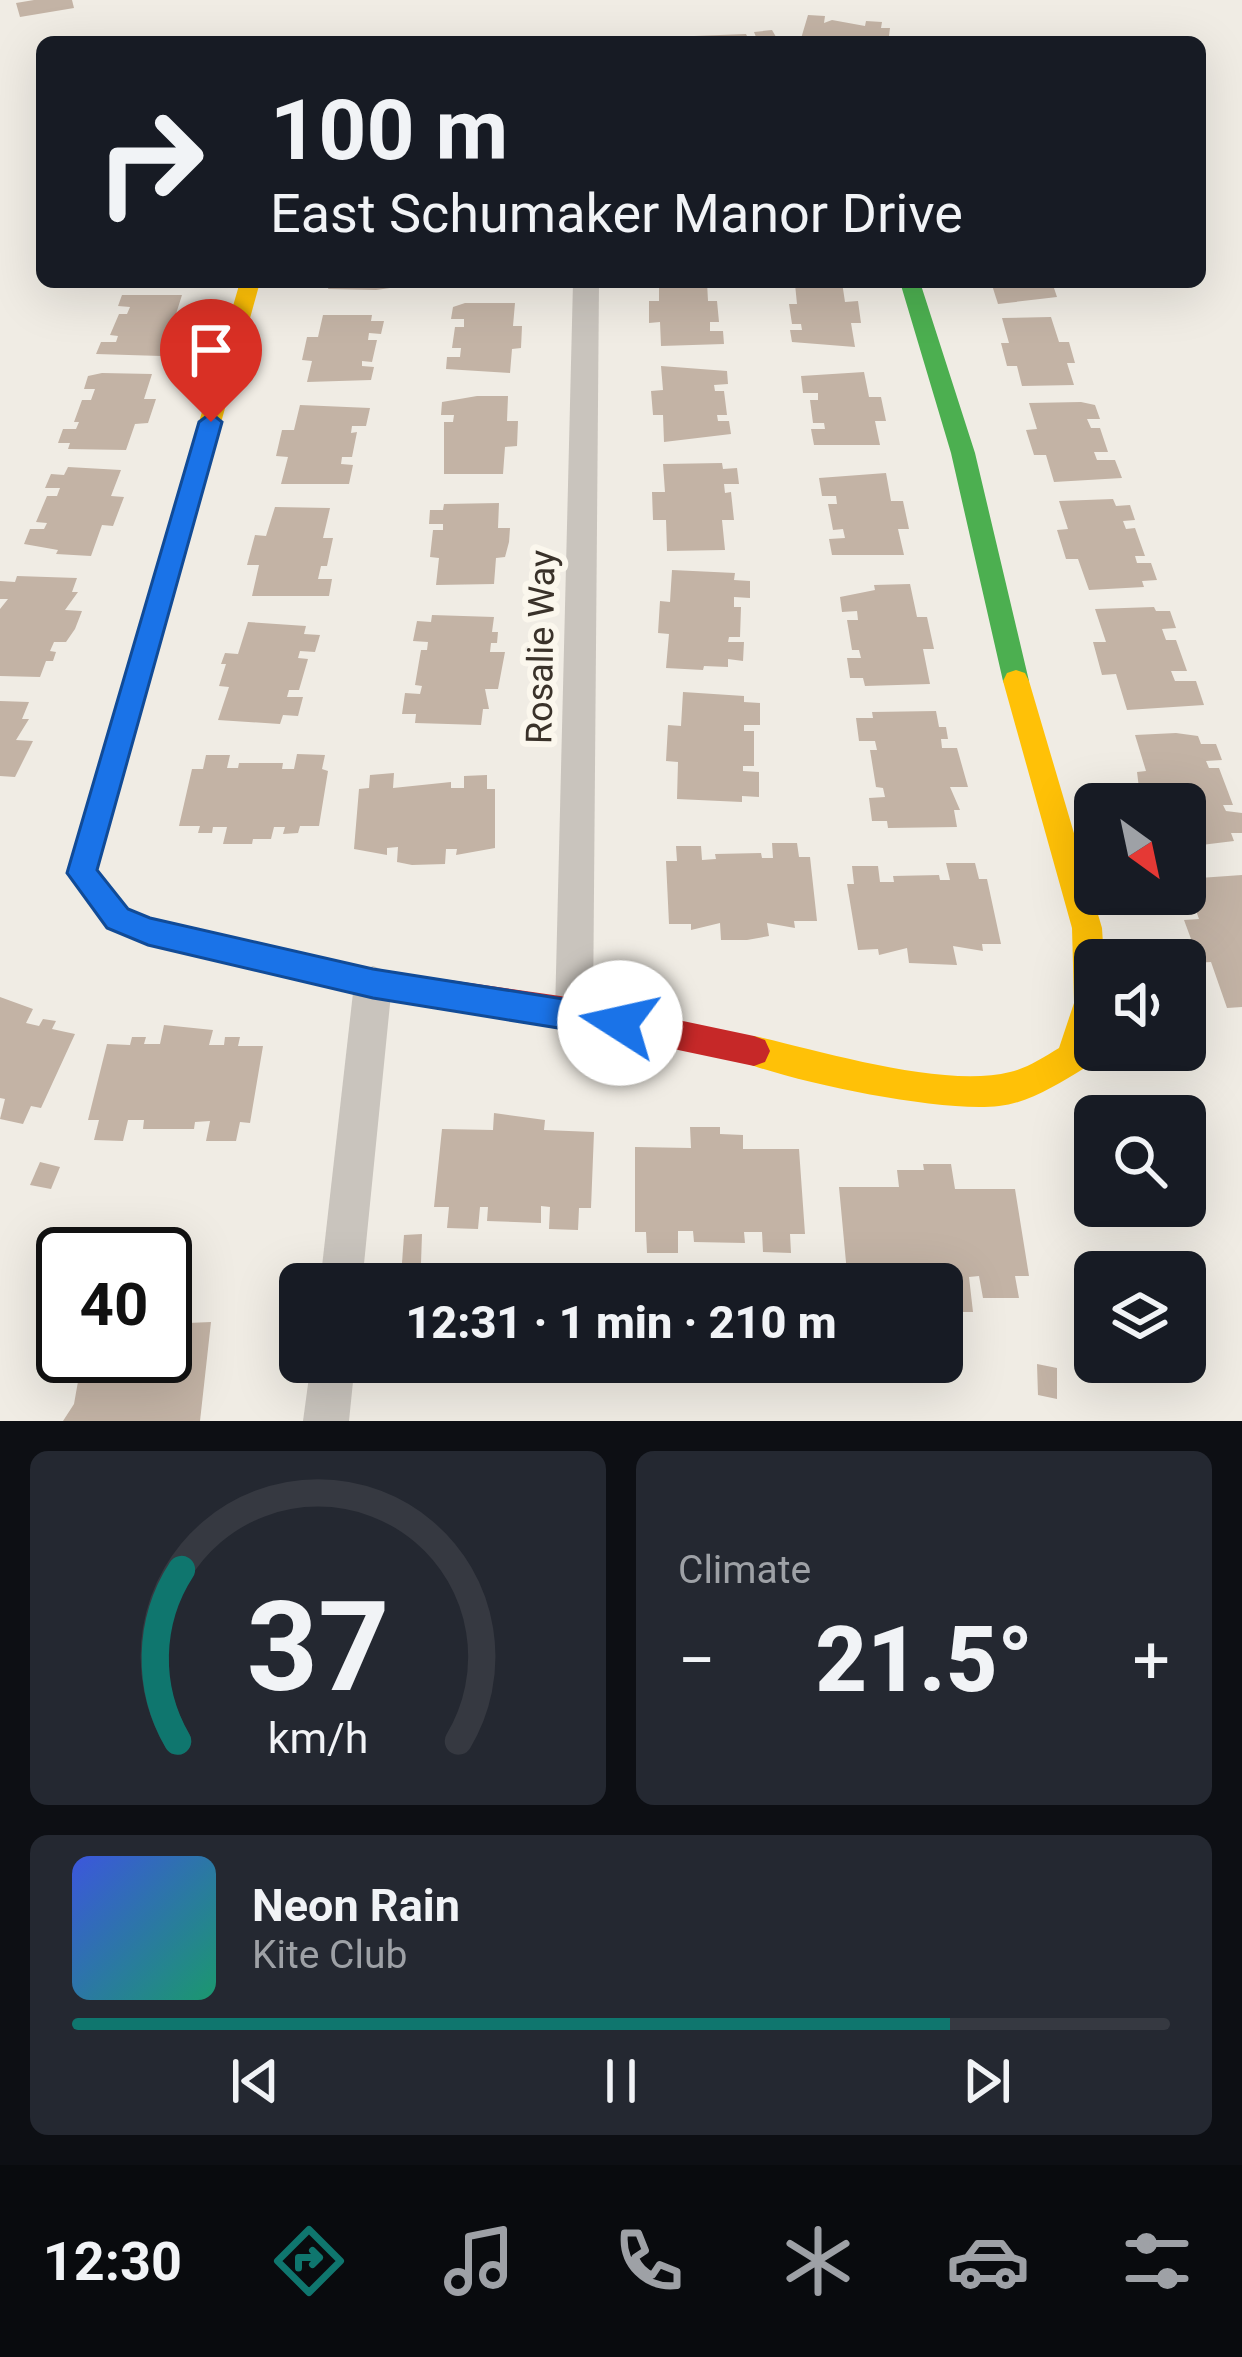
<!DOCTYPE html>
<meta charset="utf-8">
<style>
:root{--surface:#171b24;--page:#242831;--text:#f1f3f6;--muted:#9ea1a6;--line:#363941;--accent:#0f766e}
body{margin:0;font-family:Roboto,sans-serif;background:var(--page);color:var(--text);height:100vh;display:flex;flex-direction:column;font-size:45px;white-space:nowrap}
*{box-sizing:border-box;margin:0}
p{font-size:39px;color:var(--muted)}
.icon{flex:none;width:66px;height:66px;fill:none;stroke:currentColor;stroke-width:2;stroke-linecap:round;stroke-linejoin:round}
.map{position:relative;height:1421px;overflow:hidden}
.sheet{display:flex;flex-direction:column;gap:30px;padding:30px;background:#0d0f14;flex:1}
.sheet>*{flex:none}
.banner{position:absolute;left:36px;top:36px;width:1170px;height:252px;border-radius:18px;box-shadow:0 12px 48px #0002;background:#171b24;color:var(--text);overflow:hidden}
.needle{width:78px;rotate:147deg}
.buttons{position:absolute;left:1074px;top:783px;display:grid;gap:24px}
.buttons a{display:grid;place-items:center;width:132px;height:132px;border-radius:18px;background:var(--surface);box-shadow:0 12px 48px #0002;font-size:60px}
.speed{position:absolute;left:36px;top:1227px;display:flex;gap:24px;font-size:60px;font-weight:700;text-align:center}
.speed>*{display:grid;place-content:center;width:156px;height:156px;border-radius:50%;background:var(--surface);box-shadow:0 12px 48px #0002;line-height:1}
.speed .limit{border:6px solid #111;border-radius:18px;background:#fff;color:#111}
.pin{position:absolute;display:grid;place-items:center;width:102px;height:102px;color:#fff;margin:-123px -51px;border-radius:50% 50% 50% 0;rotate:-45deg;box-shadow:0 0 12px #0007}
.pin .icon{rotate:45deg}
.me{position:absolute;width:132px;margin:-66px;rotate:280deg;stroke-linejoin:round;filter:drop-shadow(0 0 9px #0008)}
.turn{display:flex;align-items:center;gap:42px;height:252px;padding:0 36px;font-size:54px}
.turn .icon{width:156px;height:156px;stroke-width:2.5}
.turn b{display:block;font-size:84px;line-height:102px}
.big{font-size:90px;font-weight:800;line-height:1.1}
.sheet .card{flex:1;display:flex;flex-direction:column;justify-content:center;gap:18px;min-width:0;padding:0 42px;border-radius:18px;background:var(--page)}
.sheet .dial{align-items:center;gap:0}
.dial svg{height:312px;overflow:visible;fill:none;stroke:var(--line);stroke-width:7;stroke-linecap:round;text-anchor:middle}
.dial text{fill:var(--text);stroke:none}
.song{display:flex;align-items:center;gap:36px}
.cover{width:144px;height:144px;border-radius:18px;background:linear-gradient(135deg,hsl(230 70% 55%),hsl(160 70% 35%))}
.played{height:12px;border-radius:6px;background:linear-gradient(90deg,var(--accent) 80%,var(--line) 80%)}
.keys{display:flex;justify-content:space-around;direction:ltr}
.heat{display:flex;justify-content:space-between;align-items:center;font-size:66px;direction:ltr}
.sheet .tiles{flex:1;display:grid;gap:30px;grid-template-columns:1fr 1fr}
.card:last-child{grid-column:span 2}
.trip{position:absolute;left:279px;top:1263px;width:684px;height:120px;border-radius:18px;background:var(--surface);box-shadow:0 12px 48px #0002;font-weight:800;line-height:120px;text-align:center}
.menu{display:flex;height:192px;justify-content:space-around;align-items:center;background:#090b0e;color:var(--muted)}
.menu .icon{width:84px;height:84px}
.menu .active{color:var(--accent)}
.menu b{font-size:54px;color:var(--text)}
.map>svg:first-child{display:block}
.building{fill:#c3b3a5}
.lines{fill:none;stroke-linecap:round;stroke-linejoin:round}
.street{fill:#c9c4bd;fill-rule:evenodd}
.fast{fill:#4caf50;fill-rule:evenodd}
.slow{fill:#ffc107;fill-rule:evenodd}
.jam{fill:#c62828;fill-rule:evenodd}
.route{fill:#1a73e8;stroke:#114b97;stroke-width:3}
.labels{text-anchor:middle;stroke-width:12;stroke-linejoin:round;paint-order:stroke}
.street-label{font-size:36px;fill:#3a322a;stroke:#fbf7ed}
</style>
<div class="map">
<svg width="1242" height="1421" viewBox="0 0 1242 1421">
<rect width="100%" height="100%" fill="#f0ece4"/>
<g class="building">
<path d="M34,0H72L74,8L20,17L16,3Z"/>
<path d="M808,15L825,16L824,23L832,20L865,26L866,21L882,22L881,28H890L889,36L886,42H800Z"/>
<path d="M772,30L779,42H696L694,36L746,34L748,38L756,37L754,32Z"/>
<path d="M330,282H392L390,288L376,290L328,289Z"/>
<path d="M659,282H707L708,301H717L719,322H710V331H723L724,344L661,346L660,322L649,323V301H659Z"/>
<path d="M842,282L845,302L858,301L861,323H851L855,347L792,342L790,330H802L801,324H792L789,304H797L795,284Z"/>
<path d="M991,282L1053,285L1057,297L998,304Z"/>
<path d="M122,295H182L176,314H186L178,337H168L161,356L96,354L101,342H116L118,336L110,335L119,314H127L130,307L118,306Z"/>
<path d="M465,303H515L513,326H522L521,348L512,349L510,373L446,369L447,357H460L461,348H452L455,327H464V319H451L453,307Z"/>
<path d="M323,315H372L371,321H384L381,334L369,333L368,340H377L372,362L362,361V366L374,367L371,380L307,382L312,361L302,360L307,337H318Z"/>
<path d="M1051,317L1059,342H1069L1075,363H1067L1074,385L1022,386L1017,366H1007L1001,343H1009L1002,318Z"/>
<path d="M661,366L727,371L728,384L714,385L715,391H724L727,415H717L718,421H729L731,434L664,442L663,415H653L651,391L663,390Z"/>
<path d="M864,372L869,397H881L886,421H875L880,445H814L811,429H825L824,423H813L810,400H818V393H803L801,376Z"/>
<path d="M102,373L152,374L144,399H156L148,423L135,424L126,450L68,449L70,443H58L63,429H76L79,422H74L82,400H91L95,389H84L88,376Z"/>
<path d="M477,396H508L507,421H518L517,446L505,447L503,474H444V422H453L454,415H441L442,402Z"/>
<path d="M1081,402L1095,405L1100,419H1087L1091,428H1100L1108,452H1094L1097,460H1115L1122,478L1054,482L1046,455H1034L1026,430L1037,429L1029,403Z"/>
<path d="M300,405L370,408L366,426H352L351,433L357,432L352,457H342L341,464L353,465L349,484H281L288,457L276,456L282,430H294Z"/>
<path d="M722,463L723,469L737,468L739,484H724L725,493L731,492L734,520H722L725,550L667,551L666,520H653L652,492H665L663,464Z"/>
<path d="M68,467L121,470L111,496L124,497L113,526L102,525L91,556L56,554L58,550L24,544L30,529H44L47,523L36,522L47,496H57L60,488H45L51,474L64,475Z"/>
<path d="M886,473L891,501H903L909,529H898L904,555H832L829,539L845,538L843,529L833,530L828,504H837L836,496H822L819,478Z"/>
<path d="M1113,499L1116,506L1130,505L1135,520L1123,521L1126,529L1135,528L1145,556H1135L1137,563H1151L1157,580L1142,581L1144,587L1089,590L1078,559H1066L1057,530L1068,529L1059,501Z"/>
<path d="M499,503L498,528H510L509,542L505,557L496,558L494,584L436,585L439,558L430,557L433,530H443V524H429L430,510H443L444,504Z"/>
<path d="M275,507L330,508L323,538H333L327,566H321L318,579H332L329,596H252L259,565H247L255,535L266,536Z"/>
<path d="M672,570L735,573L734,580L750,581V598L734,597V607H741L740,637H729L728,642H744L743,661L728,659V667L704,666L703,670L666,668L669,634L658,633L660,601L670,602Z"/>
<path d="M17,576L77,578L72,592H78L65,610L82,611L75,629L66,642H54L50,651L56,652L53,661H46L40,677L0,676V609L8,599H0V581L15,582Z"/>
<path d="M910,584L917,617H927L934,649H923L930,684L865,686L863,678H850L847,658H861L859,650H852L847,620H858L857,611L842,612L840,597L875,590L874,585Z"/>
<path d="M1154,607L1156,611H1170L1176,628L1162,629L1166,640H1176L1187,671H1171L1175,681H1196L1204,705L1127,710L1116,674L1102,675L1093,642H1106L1095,609Z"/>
<path d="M432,615L494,617L492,632H498L497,643H491L490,652H505L498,689H485L489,709H483L481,725L415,723L416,714H402L405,693L420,694L422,686L415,685L421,650H427L428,642L413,641L417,621L431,622Z"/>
<path d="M248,622L306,626L304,634L320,635L315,652L300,651L298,658L308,659L299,690H289L287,697H303L298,716L283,715L280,724L218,720L229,687L219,686L226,664H221L225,653L238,654Z"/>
<path d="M683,692L744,696V702L760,703V725H744V731H754V766H743V771L759,772V797L742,796V802L677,799L678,762L666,761L668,725L681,726Z"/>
<path d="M0,701L29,702L22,719H29L16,740L33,741L15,777L0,776Z"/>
<path d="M936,711L939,727H946L948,739H941L942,748H957L968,787H950L960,810H954L957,827L888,828L887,821H872L869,798L885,797L883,788L876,787L870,750H877L875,741H859L856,718H873L872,712Z"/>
<path d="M1176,733L1198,736L1201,744H1216L1222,760L1206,761L1209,768H1219L1233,805H1223L1226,811L1242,813V833H1231L1234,841L1185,847V804H1141L1137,772L1146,771L1135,735Z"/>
<path d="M297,754L325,755L322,769L328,771L319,826H300L298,833L283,834L285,827H274L271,839H253L252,844H223L227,827H213L212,833H198L200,826H179L192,769H203L206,755H230L227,768H238L239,763H283L282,769H294Z"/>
<path d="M394,773L393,788L451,782V788H464V776L487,775V789H495V848L456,855L457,849H446L445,864L412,865L397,862L398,847L387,848V855L354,849L359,789L369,788L370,775Z"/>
<path d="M772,843H797L799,857H810L817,921H794L795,928L767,923L769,936L747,940H721L720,923L691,930V924H669L666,861H677L676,846H701L702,860L716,859L715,854L761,853L762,858H773Z"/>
<path d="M946,863H975L979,879H987L1001,944H982L983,951L953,946L957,965L909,963L907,948L879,955L878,949L858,950L847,884H854L852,866H878L880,882H894L893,876L939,875L940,880H950Z"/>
<path d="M1242,875V1007L1227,1008L1211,962L1195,963L1187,940L1191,939L1184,920L1199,919L1185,879Z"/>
<path d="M0,997L33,1009L26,1023L39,1026L43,1019L56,1021L52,1029L75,1034L41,1108L31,1106L23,1124L0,1119L5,1099L0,1098Z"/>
<path d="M164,1025L213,1030L209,1045H224L225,1037H240L238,1046H263L250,1123L240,1122L236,1141H206L210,1121L195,1122L194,1129H143L144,1120H128L123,1141L94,1140L99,1120H88L107,1044L130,1045L132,1037H146L144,1044H160Z"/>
<path d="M494,1113L545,1120L544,1130L594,1132L591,1208H579L578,1230L549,1229L550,1207L541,1206V1223L487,1221L488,1207H480L478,1229L447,1228L449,1207H434L442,1129L493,1130Z"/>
<path d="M690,1127H720V1134L743,1135V1149H799L805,1234H790L791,1253L763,1252L762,1232H744L745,1243L694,1242L693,1231H678V1253H647L646,1232H635V1147L691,1148Z"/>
<path d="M40,1162L60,1167L51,1189L30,1185Z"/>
<path d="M923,1164H951L955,1189H1015L1029,1276H1015L1019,1298H983L979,1276L969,1277L973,1312H950L946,1284H913L912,1276H897L898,1284H861L859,1274L847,1273L839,1187H899L897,1170H924Z"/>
<path d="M422,1234L421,1263H402L404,1235Z"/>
<path d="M211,1322L200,1421H63L74,1404L82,1359L165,1356V1324Z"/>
<path d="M1037,1364L1057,1368V1399L1038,1395Z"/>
</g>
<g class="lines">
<g class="street">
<path d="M573,282H599L593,1013L588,1026L574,1031L560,1026L555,1013Z"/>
<path d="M373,966L386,971L392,984L362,1284H320L354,984L360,971Z"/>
<path d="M311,1362H355L349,1421H303Z"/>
</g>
<path class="fast" d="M900,282H920L975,453L1029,681L1025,689H1007L1003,681L951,453Z"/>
<g class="slow">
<path d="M240,282H260L97,870L128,908L150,918L411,978L415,988L411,998L400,1003L137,941L106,928L67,873Z"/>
<path d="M1016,670L1025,673L1029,681L1102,928L1104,960H1095V1036L1083,1069C1058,1084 1029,1103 999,1106C942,1113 797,1083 743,1062L738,1051L743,1040L754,1036C821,1051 944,1089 1010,1072C1028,1068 1044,1057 1059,1048L1074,1003L1072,928L1003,681L1007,673Z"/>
</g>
<path class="jam" d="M400,973L574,998L754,1036L765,1040L770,1051L765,1062L754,1066L574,1028L400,1003L389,998L385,988L389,978Z"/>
</g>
<path class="route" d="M211,413L222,422L97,870L128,909L150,918L373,969L620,1008L631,1012L635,1023L631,1033L620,1038L373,998L148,945L107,928L67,873L199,422Z"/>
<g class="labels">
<g class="street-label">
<text transform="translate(540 647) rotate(-89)" y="13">Rosalie Way</text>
</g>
</g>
</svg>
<div class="buttons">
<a><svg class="needle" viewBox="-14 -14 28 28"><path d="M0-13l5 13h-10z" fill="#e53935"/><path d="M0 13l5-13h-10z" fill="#9ea1a6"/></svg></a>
<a><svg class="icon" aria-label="sound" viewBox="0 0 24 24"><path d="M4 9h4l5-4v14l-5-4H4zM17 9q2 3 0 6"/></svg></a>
<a><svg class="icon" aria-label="search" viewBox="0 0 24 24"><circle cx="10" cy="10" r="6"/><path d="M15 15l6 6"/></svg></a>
<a><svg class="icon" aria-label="layers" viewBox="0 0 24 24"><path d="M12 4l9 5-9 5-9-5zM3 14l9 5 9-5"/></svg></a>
</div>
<div class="speed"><div class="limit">40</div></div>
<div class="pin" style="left:211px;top:422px;background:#d93025"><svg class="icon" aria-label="arrive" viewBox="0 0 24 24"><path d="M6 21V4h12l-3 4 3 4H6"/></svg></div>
<svg class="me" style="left:620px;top:1023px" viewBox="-20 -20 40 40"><circle r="19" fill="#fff"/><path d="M0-13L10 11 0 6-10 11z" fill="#1a73e8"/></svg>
<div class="trip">12:31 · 1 min · 210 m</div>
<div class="banner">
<div class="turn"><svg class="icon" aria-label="right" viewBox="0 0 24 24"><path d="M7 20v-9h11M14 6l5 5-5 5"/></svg><div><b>100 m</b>East Schumaker Manor Drive</div></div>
</div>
</div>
<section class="sheet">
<div class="tiles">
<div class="card dial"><svg viewBox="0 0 100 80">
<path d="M14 69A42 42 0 1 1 86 69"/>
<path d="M14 69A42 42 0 0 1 15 25" stroke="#0f766e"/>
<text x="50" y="56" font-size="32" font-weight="700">37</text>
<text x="50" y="72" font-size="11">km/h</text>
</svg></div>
<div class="card"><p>Climate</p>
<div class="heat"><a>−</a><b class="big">21.5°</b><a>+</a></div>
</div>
<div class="card">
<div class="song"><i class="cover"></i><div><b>Neon Rain</b><p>Kite Club</p></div></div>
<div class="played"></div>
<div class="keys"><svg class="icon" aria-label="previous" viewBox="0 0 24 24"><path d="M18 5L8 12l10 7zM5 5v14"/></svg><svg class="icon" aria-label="pause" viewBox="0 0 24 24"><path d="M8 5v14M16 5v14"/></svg><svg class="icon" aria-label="next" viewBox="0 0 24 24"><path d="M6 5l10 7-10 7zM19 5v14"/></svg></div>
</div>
</div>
</section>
<nav class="menu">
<b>12:30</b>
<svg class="icon active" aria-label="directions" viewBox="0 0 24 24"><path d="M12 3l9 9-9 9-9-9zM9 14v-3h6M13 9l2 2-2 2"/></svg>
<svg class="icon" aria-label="music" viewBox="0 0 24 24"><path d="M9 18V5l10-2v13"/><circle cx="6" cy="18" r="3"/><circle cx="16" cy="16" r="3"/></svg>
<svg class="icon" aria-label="phone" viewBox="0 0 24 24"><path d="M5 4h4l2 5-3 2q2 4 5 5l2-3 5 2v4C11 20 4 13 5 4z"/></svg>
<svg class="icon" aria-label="climate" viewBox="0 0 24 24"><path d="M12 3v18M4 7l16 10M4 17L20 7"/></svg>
<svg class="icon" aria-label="car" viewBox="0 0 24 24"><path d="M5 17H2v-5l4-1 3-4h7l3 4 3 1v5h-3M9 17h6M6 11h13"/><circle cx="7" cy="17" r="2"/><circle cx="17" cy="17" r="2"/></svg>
<svg class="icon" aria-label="filters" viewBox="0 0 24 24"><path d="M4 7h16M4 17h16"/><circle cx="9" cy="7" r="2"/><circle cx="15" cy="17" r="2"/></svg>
</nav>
